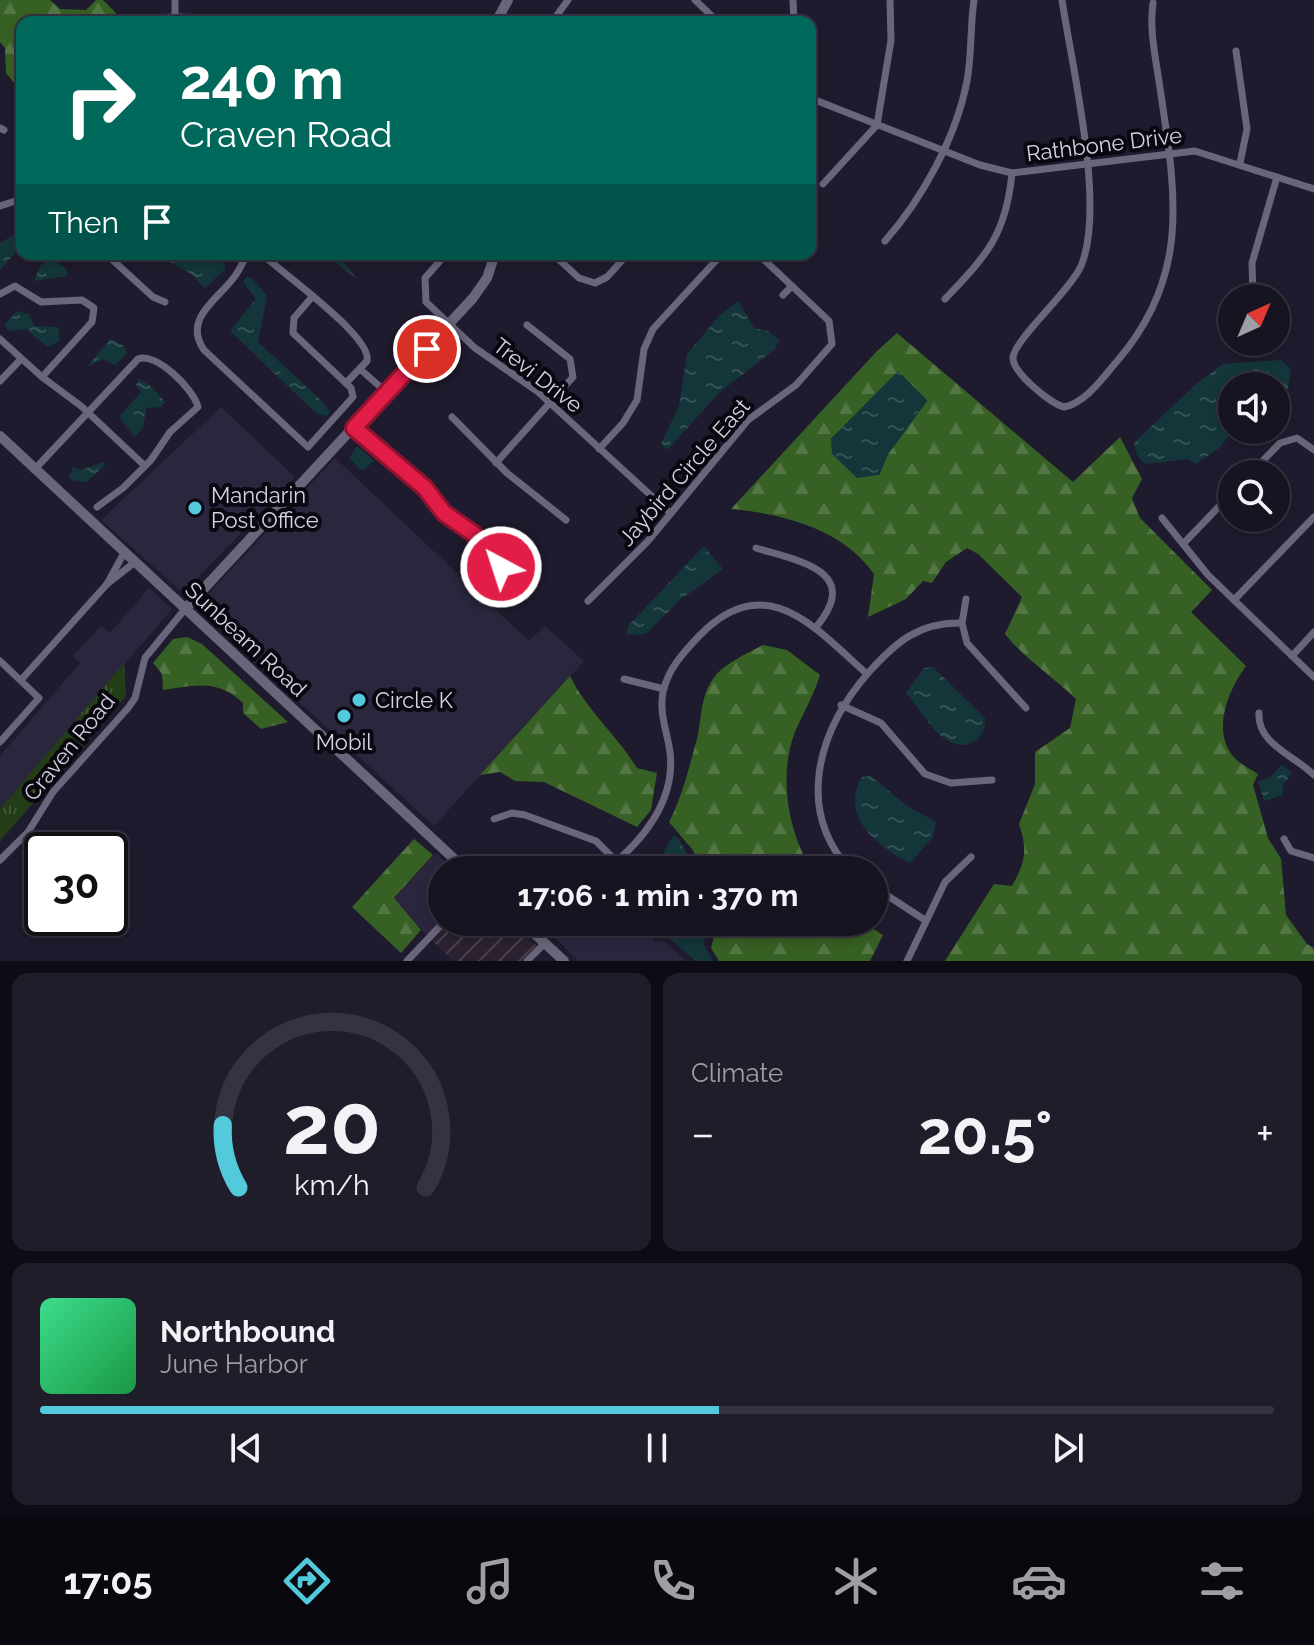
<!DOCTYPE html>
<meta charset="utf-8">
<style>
:root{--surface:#171422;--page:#201d2a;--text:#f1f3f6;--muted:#9e9ea5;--line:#363340;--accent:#53cadc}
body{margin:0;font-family:Raleway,sans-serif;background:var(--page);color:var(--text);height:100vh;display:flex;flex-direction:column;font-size:30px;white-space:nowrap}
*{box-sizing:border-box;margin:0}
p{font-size:26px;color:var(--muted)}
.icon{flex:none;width:44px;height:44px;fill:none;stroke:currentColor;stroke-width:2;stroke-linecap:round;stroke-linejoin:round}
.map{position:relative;height:961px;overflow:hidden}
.panel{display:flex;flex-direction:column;gap:12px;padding:12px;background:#0d0b13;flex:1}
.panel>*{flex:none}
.top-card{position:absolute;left:16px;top:16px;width:800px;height:244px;border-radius:16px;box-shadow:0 4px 12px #0003,0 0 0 2px var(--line);background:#00695c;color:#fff;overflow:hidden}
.needle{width:52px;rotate:44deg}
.tools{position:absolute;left:1218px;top:284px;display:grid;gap:16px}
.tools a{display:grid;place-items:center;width:72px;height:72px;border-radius:50%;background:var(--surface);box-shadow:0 4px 12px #0003,0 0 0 2px var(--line);font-size:40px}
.speed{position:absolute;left:24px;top:832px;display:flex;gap:16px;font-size:40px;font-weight:700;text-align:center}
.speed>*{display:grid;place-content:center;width:104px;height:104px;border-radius:50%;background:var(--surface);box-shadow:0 4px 12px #0003,0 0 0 2px var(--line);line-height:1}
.speed .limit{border:4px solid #111;border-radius:12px;background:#fff;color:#111}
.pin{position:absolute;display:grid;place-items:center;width:68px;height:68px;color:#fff;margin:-34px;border:4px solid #fff;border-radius:50%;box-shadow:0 2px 8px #0007}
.me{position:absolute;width:88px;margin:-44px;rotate:320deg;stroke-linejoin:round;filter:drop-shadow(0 0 6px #0008)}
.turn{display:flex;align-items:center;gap:28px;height:168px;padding:0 32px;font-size:36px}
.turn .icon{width:104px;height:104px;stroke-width:2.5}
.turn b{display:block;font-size:56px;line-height:68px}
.then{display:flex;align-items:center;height:76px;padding:0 32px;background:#0003;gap:16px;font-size:30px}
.big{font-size:60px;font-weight:700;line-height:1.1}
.panel .widget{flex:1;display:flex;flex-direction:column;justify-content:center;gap:12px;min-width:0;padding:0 28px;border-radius:16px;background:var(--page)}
.panel .dial{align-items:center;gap:0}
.dial svg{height:208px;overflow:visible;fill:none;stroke:var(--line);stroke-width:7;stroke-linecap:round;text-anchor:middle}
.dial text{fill:var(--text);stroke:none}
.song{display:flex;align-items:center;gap:24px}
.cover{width:96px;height:96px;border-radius:12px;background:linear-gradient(135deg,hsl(150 70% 55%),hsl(140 70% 35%))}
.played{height:8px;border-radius:4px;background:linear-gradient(90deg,var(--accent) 55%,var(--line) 55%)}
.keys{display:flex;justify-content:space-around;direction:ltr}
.heat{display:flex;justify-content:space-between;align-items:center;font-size:44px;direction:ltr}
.panel .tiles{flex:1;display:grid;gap:12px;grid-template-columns:1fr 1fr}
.widget:last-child{grid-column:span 2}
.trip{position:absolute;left:428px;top:856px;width:460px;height:80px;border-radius:40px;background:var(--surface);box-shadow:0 4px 12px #0003,0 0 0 2px var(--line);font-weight:700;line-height:80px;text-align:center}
.tab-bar{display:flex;height:128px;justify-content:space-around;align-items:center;background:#09080e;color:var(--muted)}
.tab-bar .icon{width:56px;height:56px}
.tab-bar .on{color:var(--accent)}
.tab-bar b{font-size:36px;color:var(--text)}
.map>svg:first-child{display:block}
.built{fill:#2a263d}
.industrial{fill:url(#industrial-furrows)}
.grass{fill:url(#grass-tufts)}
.forest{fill:url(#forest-firs);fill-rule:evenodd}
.water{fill:url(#water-ripples)}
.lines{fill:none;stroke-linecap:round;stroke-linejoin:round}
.street{stroke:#69657b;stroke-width:7}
.secondary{stroke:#69657b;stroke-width:10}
.route-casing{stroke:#92132f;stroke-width:20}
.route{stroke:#e11d48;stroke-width:14}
.poi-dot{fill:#53cadc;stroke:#09070f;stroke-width:3}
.labels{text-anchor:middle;stroke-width:8;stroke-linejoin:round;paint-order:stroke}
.street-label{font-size:22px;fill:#d5d3e0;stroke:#09070f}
.poi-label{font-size:22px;fill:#d5d3e0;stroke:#09070f;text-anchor:start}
</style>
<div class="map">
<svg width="1314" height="961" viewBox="0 0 1314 961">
<defs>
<pattern id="industrial-furrows" width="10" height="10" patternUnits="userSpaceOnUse" patternTransform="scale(2)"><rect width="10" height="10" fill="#2b2130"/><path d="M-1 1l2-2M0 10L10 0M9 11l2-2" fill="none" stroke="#49404e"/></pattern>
<pattern id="grass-tufts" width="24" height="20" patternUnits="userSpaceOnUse" patternTransform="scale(2)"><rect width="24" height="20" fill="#233d17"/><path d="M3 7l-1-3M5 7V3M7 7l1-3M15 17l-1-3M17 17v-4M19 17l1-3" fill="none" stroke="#425838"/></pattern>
<pattern id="forest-firs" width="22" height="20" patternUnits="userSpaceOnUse" patternTransform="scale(2)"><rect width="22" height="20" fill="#376024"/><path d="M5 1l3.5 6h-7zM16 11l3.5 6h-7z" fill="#537644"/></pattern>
<pattern id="water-ripples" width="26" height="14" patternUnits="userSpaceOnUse" patternTransform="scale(2)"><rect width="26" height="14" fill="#14363a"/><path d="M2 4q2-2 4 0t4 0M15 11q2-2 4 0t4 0" fill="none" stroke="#355256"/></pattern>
</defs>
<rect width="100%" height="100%" fill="#1f1b2e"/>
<g class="built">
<path d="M221,407L295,477L183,593L101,520Z"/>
<path d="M335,458L529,641L545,626L584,661L434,826L198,609V605Z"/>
<path d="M149,588L172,609L0,809V756L80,663L73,656L101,626L110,633Z"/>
<path d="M436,853L454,870H442V922H448L431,940L394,899Z"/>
<path d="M564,922H636L656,942L664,941L686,961H579L556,939L555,931Z"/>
</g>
<path class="industrial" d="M448,922H511L541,950L531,961H454L431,940Z"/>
<path class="grass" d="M124,663L126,696L0,841V809Z"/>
<g class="forest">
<path d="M0,0H50L60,9L86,10L96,0H103L116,13L110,22H22V93L6,73L5,48L0,42Z"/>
<path d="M897,333L1073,482L1120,437L1142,479L1132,498L1140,518L1212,590L1191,612L1246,666C1229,689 1212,729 1232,755C1238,763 1250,769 1258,774L1253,785L1268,838L1281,859L1286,915L1307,944L1314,948V961H945L994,884L1012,886C1025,863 1028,850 1019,824L1035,784V752L1070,728L1076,699C1052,676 1026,660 1005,634L1022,597L978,554L967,548L946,562L932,583L923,581L906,599L868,617L874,574C843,529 784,514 731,509L877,351ZM898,372L927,401L888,454L879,475L831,439Z"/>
<path d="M187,637L202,644L288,722L261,729L243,713V703C219,679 194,685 163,690L162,674L153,663L173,639Z"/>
<path d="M763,645L787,650L820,675C814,695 803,713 795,732C778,776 788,830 811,870H703L692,849L669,822C681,799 688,772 695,746C703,723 698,696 716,675C727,662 748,653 763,645Z"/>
<path d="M570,676C588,712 616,734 637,768L657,773L651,810L637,827L544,782L515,781L500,772L480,775Z"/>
<path d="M414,839L433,855L394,898L421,930L401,953L352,907Z"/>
<path d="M699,922H863L883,935L870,961H719L711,948L715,933Z"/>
</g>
<g class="water">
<path d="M22,230V245L0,270V243Z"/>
<path d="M156,254H213L225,265V269L205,288L191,274Z"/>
<path d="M324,254H338L356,278Z"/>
<path d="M51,258L66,269L68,276L34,281L40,266Z"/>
<path d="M247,277L252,278L267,296L258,342L324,403L330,413L327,416L317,414L230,331L256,299L243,282Z"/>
<path d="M738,301L754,328L767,331L779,340L775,349L719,393L667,450L661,444L679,406L687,354L719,316Z"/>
<path d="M17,311L29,314L34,326L58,327L60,340L48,347L26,329L8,331L5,324Z"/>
<path d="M110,339L124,346L127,354L115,365L103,359L87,367Z"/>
<path d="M1281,360L1291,369L1288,389L1276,392V386H1232L1234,430L1219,448L1196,464L1188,459L1145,464L1137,455L1134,443L1196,384L1223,364Z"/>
<path d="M898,371L927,400L888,454L879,475L857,478L832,454L831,439Z"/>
<path d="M139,379L151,386L165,402L161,407L146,408L143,428L134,437L119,417L141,392L136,385Z"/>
<path d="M357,446L374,461L362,471L349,458Z"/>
<path d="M103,462L106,464L87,482L74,481L69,477L73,467L82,470Z"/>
<path d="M704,546L723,569L681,599L646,634L627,635L628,626Z"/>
<path d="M933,667L985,718C985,727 983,736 975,741C945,759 922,710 906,693L924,668Z"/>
<path d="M1282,765L1292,773L1283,785V795L1264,801L1258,781L1269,778Z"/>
<path d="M871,776L907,806L936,822L933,837L910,863C877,847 839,815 862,777Z"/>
<path d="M673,836L678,838L696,870H673L664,852Z"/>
<path d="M524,858L557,868L560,870H503L499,865L503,860Z"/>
<path d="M653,922C671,922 697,918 707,936L703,943L713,961H696L668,937L652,934L649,926Z"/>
</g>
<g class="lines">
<g class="street">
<path d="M175,0V22"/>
<path d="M695,0L718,22"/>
<path d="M793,0L794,22"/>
<path d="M1062,0C1072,67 1106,207 1081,266C1070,291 1013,341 1013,358C1013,373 1051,404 1064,407C1086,403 1104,376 1118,360C1192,274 1175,190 1160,88C1156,59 1149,31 1153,3"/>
<path d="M125,19L175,17L362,22"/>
<path d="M439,22H479"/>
<path d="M552,22L568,0"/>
<path d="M1236,51L1247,129L1240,163"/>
<path d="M810,98L980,165L1012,173L1195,151L1314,189"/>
<path d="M0,128L4,130"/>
<path d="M823,184L877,125L891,40L890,0"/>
<path d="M0,206L22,199"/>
<path d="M885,241C922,199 956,138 967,81C972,54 970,27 974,0"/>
<path d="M106,254L153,297L165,302"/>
<path d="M248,254C243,261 240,269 235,276C219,299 182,318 204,350L308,447L353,397L351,388L293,333L294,318L312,297"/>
<path d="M262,254C282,273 373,337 367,361L346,383"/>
<path d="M446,254L425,278L426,302L475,348L537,391L670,513"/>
<path d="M553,254L579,278L595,283L607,277L628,254"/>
<path d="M0,294L15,286L41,302L82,300L94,308L92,322L42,377"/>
<path d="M783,295L792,286"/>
<path d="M1253,297L1252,263L1277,177"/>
<path d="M945,299C987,255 1006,235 1012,173"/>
<path d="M0,339L42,377L81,406L145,466"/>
<path d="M360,369L387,393"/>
<path d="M0,381L21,359"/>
<path d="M452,417L507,473L566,520"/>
<path d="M354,428L425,488L441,510L474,534L513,575"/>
<path d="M599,449L623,423L637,400L644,349L653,329L722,254"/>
<path d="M496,463L573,377L570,359L527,325"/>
<path d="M34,470L138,359C155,351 194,389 198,407L170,432L151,460L123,488L97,507"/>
<path d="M1250,474L1280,443L1297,438L1314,450"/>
<path d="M1162,518L1208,575L1314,677"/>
<path d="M1183,544L1232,493"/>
<path d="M756,548C799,561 862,571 817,626"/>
<path d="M107,584L135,562"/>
<path d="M966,599L962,623L967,643L1026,708"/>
<path d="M1234,600L1314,517"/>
<path d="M588,601L648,541L748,420L796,385L832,344L829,321L758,254"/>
<path d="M1292,656L1314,632"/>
<path d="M0,661L39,698L0,742"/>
<path d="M624,679L664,689"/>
<path d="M21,680L107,584L124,553"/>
<path d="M841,705L881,723L925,774L951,783L992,780"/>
<path d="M1259,713C1257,744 1294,755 1314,775"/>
<path d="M494,819L512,813L525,815L596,841L617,862"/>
<path d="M1284,839L1291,851L1314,858"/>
<path d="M0,860L28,832L53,792L128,708L135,698L145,658L185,609"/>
<path d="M606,870C642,842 676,801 670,752C667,731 659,714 663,692C668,669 683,653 699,636C766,567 815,628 867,674"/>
<path d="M850,870C794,808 819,729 869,672C896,642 919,622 962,623"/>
<path d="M874,887L925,920"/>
<path d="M538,937L552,922"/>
<path d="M407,961L444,922"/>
<path d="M527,961L545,943"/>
<path d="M907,961L945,882L971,857"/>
</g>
<g class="secondary">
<path d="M496,22L508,0"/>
<path d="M0,436L466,870"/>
<path d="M185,609L473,298L487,278L495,254"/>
<path d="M522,922L564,961"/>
</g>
</g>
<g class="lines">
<g class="route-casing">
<path id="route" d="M427,349L354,428L425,488L444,513L474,534L501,567"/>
</g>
<use href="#route" class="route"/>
</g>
<g class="poi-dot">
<circle cx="195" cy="508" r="8"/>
<circle cx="359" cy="700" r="8"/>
<circle cx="344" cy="716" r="8"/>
</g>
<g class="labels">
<g class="street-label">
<text transform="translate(1104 144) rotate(-7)" y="8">Rathbone Drive</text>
<text transform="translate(538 375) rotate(38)" y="8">Trevi Drive</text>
<text transform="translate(684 472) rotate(-49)" y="8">Jaybird Circle East</text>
<text transform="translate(246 639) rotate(43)" y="8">Sunbeam Road</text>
<text transform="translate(69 747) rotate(-51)" y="8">Craven Road</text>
</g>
<g class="poi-label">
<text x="211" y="503">Mandarin<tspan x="211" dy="25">Post Office</tspan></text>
<text x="375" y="708">Circle K</text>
<text x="344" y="750" text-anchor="middle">Mobil</text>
</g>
</g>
</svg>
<div class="tools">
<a><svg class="needle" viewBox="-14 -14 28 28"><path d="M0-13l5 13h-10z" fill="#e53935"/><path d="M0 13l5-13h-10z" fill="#9e9ea5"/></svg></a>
<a><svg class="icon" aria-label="sound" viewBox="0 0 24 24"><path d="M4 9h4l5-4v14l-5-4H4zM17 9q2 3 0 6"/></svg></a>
<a><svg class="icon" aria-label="search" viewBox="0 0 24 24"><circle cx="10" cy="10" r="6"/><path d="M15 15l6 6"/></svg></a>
</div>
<div class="speed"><div class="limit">30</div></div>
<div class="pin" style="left:427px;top:349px;background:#d93025"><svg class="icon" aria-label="arrive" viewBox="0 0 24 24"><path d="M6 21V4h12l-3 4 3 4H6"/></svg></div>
<svg class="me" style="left:501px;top:567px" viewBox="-20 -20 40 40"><circle r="17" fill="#e11d48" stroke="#fff" stroke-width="3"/><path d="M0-11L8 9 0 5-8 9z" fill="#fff"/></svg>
<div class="trip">17:06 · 1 min · 370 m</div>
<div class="top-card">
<div class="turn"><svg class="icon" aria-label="right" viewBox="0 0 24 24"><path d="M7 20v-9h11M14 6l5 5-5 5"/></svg><div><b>240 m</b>Craven Road</div></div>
<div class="then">Then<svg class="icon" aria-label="arrive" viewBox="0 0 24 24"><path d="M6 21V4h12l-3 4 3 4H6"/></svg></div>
</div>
</div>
<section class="panel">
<div class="tiles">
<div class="widget dial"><svg viewBox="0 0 100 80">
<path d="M14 69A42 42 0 1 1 86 69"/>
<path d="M14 69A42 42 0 0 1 8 45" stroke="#53cadc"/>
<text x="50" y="56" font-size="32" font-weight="700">20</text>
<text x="50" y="72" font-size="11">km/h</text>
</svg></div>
<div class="widget"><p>Climate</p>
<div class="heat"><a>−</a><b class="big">20.5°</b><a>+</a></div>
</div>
<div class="widget">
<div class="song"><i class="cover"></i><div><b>Northbound</b><p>June Harbor</p></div></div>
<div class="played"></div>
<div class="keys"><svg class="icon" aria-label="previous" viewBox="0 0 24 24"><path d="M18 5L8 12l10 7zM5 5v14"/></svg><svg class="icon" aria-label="pause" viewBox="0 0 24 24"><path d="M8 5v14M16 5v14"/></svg><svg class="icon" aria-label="next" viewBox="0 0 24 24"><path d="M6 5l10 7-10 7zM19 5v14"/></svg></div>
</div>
</div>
</section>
<nav class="tab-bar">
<b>17:05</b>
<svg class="icon on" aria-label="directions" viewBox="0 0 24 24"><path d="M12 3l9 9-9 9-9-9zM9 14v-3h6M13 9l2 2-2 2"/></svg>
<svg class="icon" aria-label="music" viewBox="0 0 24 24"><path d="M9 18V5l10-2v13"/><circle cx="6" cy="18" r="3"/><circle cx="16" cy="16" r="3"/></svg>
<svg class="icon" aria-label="phone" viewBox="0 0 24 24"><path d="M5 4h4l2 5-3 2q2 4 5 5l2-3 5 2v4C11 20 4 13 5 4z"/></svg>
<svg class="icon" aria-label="climate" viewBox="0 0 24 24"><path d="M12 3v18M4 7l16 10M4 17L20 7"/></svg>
<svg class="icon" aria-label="car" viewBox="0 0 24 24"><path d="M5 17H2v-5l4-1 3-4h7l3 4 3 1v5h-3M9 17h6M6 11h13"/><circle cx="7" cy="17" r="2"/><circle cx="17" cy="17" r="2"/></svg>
<svg class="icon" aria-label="filters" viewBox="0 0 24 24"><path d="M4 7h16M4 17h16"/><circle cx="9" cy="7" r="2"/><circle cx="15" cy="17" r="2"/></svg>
</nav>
